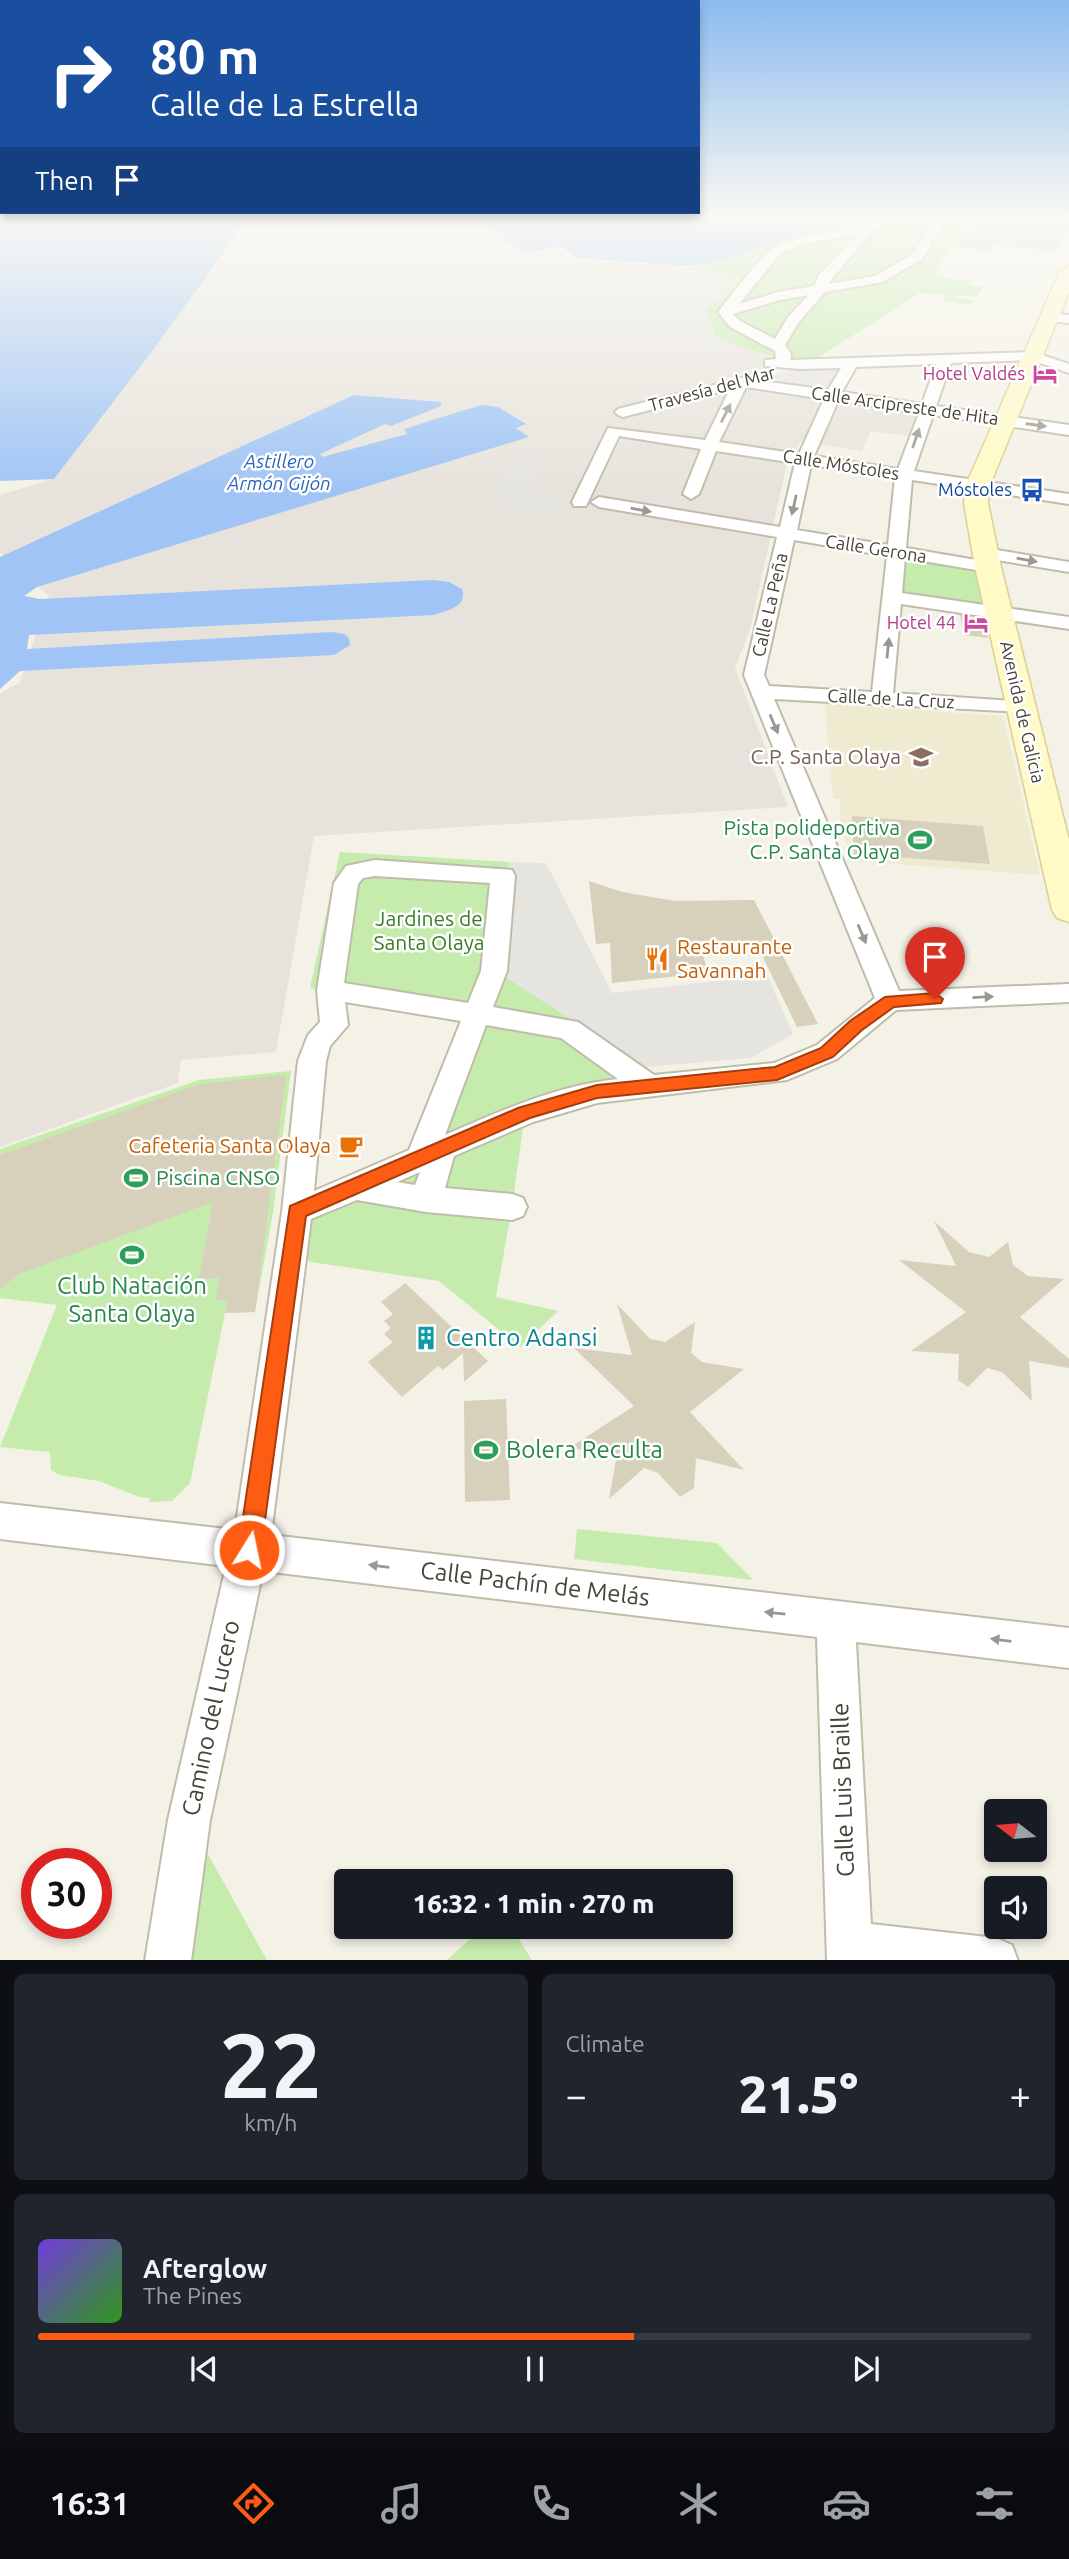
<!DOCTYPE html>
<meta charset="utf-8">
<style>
:root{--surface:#171b24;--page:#20242c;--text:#f1f3f6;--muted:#9ea1a6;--line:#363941;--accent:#ff5c13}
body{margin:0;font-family:Ubuntu,sans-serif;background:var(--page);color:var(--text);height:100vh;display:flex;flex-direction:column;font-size:26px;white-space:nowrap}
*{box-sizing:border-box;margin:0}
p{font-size:23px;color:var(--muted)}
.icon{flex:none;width:38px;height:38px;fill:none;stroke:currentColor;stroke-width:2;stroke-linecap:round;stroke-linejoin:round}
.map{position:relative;height:1960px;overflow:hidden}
.details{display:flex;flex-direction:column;gap:14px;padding:14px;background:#0d0f14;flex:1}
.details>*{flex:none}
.banner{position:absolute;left:0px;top:0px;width:700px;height:214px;box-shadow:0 4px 10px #0003;background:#1a4fa0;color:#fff;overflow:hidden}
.needle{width:46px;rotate:286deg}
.tools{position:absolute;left:984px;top:1799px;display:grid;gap:14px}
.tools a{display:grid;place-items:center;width:63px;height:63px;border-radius:7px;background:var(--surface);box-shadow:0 4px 10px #0003;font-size:35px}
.speed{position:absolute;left:21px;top:1848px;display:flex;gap:14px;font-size:35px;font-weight:700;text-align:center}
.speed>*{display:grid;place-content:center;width:91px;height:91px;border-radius:50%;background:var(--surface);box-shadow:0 4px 10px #0003;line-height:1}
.speed .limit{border:10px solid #d22;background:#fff;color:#111}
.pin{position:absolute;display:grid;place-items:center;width:60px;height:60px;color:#fff;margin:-72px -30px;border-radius:50% 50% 50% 0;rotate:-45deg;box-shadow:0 0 7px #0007}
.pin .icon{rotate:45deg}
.me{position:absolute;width:77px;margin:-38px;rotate:10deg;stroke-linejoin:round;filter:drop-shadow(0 0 5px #0008)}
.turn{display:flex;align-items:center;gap:24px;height:147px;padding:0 35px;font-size:32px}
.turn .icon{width:91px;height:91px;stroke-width:2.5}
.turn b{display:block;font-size:49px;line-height:60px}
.then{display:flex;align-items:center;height:66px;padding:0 35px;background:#0003;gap:14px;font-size:26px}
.big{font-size:52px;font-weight:800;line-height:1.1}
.details .tile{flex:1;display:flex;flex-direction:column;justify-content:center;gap:10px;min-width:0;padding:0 24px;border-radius:10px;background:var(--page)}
.details .dial{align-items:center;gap:0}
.dial b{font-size:91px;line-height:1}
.song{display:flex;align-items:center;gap:21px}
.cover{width:84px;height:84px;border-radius:10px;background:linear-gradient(135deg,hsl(260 70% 55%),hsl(110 70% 35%))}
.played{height:7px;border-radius:4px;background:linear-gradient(90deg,var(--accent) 60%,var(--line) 60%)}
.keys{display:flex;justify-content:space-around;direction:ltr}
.heat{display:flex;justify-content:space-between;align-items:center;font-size:38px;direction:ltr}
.details .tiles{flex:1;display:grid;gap:14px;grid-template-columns:1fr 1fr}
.tile:last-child{grid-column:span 2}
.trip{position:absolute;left:334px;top:1869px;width:399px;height:70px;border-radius:7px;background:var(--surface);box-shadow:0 4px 10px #0003;font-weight:800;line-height:70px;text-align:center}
.tab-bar{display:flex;height:112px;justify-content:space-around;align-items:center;background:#090b0e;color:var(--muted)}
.tab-bar .icon{width:49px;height:49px}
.tab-bar .active{color:var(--accent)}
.tab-bar b{font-size:32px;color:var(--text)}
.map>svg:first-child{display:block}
.industrial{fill:#e7e3dc}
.education{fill:#efebd0}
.green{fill:#c5ebad}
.parking{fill:#e5e4df}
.water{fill:#9fc4f5}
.building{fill:#d7d0bb}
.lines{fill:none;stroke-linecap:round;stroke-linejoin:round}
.street-casing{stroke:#c1bca9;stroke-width:4}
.secondary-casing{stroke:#d8d093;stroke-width:3}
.street{fill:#fff;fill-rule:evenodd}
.secondary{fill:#fffac6;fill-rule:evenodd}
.oneway{fill:#9a9890}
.route{fill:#ff5c13;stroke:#a63c0c;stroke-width:2}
.labels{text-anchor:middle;stroke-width:5;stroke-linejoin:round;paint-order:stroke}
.far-hotel-label{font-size:18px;fill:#b23c85;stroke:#fff;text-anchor:end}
.far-street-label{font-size:18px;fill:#484435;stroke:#fff}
.far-transit-label{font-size:18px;fill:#164399;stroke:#fff;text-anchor:end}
.far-water-label{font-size:19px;font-style:italic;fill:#2765bc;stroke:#fff}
.education-label{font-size:21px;fill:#785e54;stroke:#fff;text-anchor:end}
.leisure-label{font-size:21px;fill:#27864d;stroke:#fff;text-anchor:end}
.park-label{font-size:21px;fill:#387e24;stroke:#fff}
.food-label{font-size:21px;fill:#c56008;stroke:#fff;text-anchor:start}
.near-leisure-label{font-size:24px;fill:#27864d;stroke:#fff}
.near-culture-label{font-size:24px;fill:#0d838f;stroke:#fff;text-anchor:start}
.near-street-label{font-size:24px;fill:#484435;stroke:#fff}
</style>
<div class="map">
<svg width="1069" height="1961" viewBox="0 0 1069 1961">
<rect width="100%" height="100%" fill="#f4f2e7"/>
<path class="industrial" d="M435,218H463L522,255L560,249L574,259L689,267L741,280L706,311L715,336L772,358L768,368L712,383L917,411L908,436L871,431L862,451L801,442L788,459L750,629L735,668L788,807L314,836L276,1052L181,1060L178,1083L0,1147V694L20,682L49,596L0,553V495L54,479L249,221L333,231Z"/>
<path class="education" d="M825,704L1003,716L1040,875L854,861L840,827V799H833Z"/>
<g class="green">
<path d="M862,218H964L963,227L933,276L969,281V285L983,287L977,297L956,295L955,298L975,301L973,305L944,301L945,294L920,293L819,357C782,366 749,349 715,336L706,311L741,280L689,267L709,265Z"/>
<path d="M904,558L978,570L985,607L900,595Z"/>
<path d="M340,852L509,862L501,974L645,1067L649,1086L525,1113L512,1207L496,1297L558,1311L520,1347L439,1281L291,1259L297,1212L421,1158L478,1015L310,988Z"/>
<path d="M291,1071L273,1212L255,1312L225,1313L190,1483L172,1501L149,1502L150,1498L139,1497L99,1481L59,1475L51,1470L50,1452L0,1447L57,1305L0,1298V1149L199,1080Z"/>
<path d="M577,1529L717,1543L753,1580L574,1559Z"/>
<path d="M189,1820L267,1960H168Z"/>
<path d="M483,1927H511L532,1960H447Z"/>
</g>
<g class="parking">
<path d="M832,366L838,369L823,398L749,388L754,380L801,367Z"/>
<path d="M550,451L529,489L565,494L555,517L515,512L487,498L509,463L537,452Z"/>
<path d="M509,862L546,863L612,993L767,975L793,1034L751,1058L645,1067L501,974Z"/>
</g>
<g class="water">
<path d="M0,218H249L150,354L54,479L0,481Z"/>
<path d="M271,218H405L331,224Z"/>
<path d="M469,218H860L709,264L683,266L578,258L560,247L523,253Z"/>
<path d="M354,395L441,402V406L391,426L385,424L320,454L322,457L407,434L404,429L481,405L498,407L526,424L516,428L529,437L37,587L24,596L40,599L433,580L449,582L462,589C468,607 447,610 434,615L29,635L27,649L332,632L344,634L349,638L350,645L334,655L20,671L0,689V557Z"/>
</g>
<g class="building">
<path d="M981,218H1069V229L1056,251L994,245L991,251L955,246L966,228L975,229Z"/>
<path d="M960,615L984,619L988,638L964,635Z"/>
<path d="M852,816L983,826L990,864L854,854Z"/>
<path d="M589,881L622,892L675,901L754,900L818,1024L797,1027L755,941H699L708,973L612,983L610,943L596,944Z"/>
<path d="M286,1075L255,1312L225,1313L227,1301L216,1299L219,1278L199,1279L213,1202L19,1274L0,1289V1155L200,1084Z"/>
<path d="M934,1221L969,1252L989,1257L1008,1242L1013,1265L1028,1276L1064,1279L1020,1317L1069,1359V1368L1029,1361L1032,1401L1002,1372L987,1368L968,1387L958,1380L959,1354L911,1351L966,1312L899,1260L956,1266Z"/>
<path d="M405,1283L488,1361L464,1382L463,1353L443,1370L438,1366L402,1397L368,1362L393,1342L384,1334L391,1328L384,1321L393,1314L381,1302Z"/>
<path d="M617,1304L650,1339L665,1342L695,1322L691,1353L702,1362L744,1369L690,1412L744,1470L696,1458L694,1488L680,1497L658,1473L644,1468L609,1499L617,1454L569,1448L634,1406L574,1348L632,1355Z"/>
<path d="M506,1399L510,1500L465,1502L464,1401Z"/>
</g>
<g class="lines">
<g class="street-casing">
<g id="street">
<path d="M881,218H895L872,231L828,284L875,276L913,254L935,218H946L922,259L883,282L825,292L799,322L785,345L791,354L790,360L1033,352L1069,364V373L1032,360L951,363L936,406L1069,425V435L933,415L914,471L1069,494V504L912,480L906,548L988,562L997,567L988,572L905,558L902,593L1069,617V629L901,604L893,693L1028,702L1031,706L1028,710L1021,712L774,699L899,991L1069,984V1002L896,1010L837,1059L787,1080L597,1103L533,1122L454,1156L445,1188L512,1194L523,1198L527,1207L523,1216L512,1220L426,1212L357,1200L311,1219L271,1535L1069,1628V1668L856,1642L871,1924L996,1938L1012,1945L1018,1961H827L817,1637L263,1571L210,1820L191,1961H145L168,1820L226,1566L0,1539V1503L235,1530L282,1212L298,1061L308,1035L320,1022L317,990L334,883L346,866L375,860L512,870L515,876L507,971L493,1007L578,1022L654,1075L774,1063L817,1045L875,998L744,675L777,537L599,507L591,502L599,497L780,527L795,463L716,451L699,494L691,499L683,494L701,449L619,436L586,506H574L572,502L608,428L705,440L730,389L623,417L618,415L615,412L618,409L757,374L762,375V381L828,390L841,368L801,369L765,366V360L776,359L775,351L730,327L718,312C728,299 764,252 776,246C810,230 847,235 881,218ZM856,235L819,275L814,286L778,292L739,304L781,253L806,243ZM809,295L788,317L775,339L740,321L733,314L780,300ZM936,364L922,404L842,392L856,367ZM746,387L824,399L799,454L719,442ZM838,401L919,413L898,469L814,456ZM811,465L895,478L888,545L797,530ZM794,540L887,556L872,692L769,686L764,675ZM375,876L490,883L481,971L468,1003L344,983L358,884L363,878ZM345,1002L461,1021L409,1150L314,1191L326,1061L330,1046L348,1025ZM486,1025L561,1038L618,1079C558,1085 500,1111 445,1135ZM420,1172L415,1185L397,1182Z"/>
<path d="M1049,313L1069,315V323L1044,320V314Z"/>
<path d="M985,548L1069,562V572L979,557L976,553Z"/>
</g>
</g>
<g class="secondary-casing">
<path id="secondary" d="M1069,266V292L990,485L988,503L1001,567L1069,840V922L1057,918L1052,910L975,567L964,503L966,485L1060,271Z"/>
</g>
<use href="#street" class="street"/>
<use href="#secondary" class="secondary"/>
</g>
<defs><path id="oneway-solid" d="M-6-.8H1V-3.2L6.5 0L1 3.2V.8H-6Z" transform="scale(1.75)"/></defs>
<g class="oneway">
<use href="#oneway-solid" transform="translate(726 413) rotate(-63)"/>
<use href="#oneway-solid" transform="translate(1036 425) rotate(8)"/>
<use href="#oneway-solid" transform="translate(916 438) rotate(-71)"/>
<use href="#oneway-solid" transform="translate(794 505) rotate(103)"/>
<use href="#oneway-solid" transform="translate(641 510) rotate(10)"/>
<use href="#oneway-solid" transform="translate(1027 560) rotate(10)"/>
<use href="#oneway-solid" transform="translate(888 648) rotate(-84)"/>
<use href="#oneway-solid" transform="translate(774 724) rotate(67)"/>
<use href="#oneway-solid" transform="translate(862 934) rotate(67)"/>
<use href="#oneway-solid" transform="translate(983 997) rotate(-3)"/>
<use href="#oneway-solid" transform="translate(379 1566) rotate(-173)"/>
<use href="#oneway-solid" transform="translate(775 1613) rotate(-174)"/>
<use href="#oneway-solid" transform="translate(1001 1640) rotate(-173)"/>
</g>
<linearGradient id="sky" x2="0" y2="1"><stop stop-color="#8bbaed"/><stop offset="0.44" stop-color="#faf9f4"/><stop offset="1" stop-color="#faf9f4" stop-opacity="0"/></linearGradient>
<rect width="1069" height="492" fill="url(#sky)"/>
<path class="route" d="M935,993L943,999L941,1003L894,1007L862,1030L833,1057L777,1080L597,1098L530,1118L306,1216L261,1550L257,1558L249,1562L241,1558L238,1550L290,1206L518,1108L597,1085L775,1067L821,1048L850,1021L885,997Z"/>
<defs>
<g id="hotel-bare" transform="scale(1.89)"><path d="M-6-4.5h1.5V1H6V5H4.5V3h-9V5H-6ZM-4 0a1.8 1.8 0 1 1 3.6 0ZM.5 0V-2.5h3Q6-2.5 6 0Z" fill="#d1479c" stroke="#fff" stroke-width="2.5" paint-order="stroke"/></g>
<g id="bus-bare" transform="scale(1.89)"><path d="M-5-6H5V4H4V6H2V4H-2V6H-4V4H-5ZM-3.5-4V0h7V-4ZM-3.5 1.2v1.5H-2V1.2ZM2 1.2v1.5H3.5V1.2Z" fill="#1a4fb4" stroke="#fff" stroke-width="2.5" paint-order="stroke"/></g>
<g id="school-bare" transform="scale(1.89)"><path d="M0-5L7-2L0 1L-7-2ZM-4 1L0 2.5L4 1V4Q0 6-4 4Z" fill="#8d6e63" stroke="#fff" stroke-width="2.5" paint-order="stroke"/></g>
<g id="stadium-bare" transform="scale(1.89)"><path d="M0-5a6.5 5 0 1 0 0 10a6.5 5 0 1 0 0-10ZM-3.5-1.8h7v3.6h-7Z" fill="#2e9e5b" stroke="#fff" stroke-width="2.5" paint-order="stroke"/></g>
<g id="restaurant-bare" transform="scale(1.89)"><path d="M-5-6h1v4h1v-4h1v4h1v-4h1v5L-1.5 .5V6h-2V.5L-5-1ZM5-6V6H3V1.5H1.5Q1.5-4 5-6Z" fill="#e8710a" stroke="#fff" stroke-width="2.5" paint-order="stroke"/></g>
<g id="cafe-bare" transform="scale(1.89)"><path d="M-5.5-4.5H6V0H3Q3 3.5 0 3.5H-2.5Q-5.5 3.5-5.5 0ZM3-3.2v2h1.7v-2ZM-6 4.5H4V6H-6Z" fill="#e8710a" stroke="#fff" stroke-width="2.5" paint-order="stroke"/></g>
<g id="building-bare" transform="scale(1.89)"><path d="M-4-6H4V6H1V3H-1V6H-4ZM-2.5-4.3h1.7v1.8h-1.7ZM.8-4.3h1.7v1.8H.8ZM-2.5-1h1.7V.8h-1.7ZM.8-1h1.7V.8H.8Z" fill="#0f9aa8" stroke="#fff" stroke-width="2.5" paint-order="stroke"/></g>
</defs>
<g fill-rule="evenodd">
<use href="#hotel-bare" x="1045" y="374"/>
<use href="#bus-bare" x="1032" y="490"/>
<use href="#hotel-bare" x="976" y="623"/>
<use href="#school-bare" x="921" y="757"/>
<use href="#stadium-bare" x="920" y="840"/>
<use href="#restaurant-bare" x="657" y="959"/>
<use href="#cafe-bare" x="351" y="1146"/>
<use href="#stadium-bare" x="136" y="1178"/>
<use href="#stadium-bare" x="132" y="1255"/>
<use href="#building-bare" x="426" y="1338"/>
<use href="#stadium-bare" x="486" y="1450"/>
</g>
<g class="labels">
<g class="far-hotel-label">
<text x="1025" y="380">Hotel Valdés</text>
<text x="956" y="629">Hotel 44</text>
</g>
<g class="far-street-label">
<text transform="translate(712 389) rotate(-15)" y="6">Travesía del Mar</text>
<text transform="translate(905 406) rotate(8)" y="6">Calle Arcipreste de Hita</text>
<text transform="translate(841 465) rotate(9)" y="6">Calle Móstoles</text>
<text transform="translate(876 549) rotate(9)" y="6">Calle Gerona</text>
<text transform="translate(770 605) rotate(-77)" y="6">Calle La Peña</text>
<text transform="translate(891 699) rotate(3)" y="6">Calle de La Cruz</text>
<text transform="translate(1022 712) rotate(77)" y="6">Avenida de Galicia</text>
</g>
<g class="far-transit-label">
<text x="1012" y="496">Móstoles</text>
</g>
<g class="far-water-label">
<text x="279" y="468">Astillero<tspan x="279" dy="22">Armón Gijón</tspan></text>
</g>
<g class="education-label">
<text x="901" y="764">C.P. Santa Olaya</text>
</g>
<g class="leisure-label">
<text x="900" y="835">Pista polideportiva<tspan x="900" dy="24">C.P. Santa Olaya</tspan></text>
<text x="156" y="1185" text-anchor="start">Piscina CNSO</text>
</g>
<g class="park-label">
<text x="429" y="926">Jardines de<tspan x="429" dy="24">Santa Olaya</tspan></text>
</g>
<g class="food-label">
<text x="677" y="954">Restaurante<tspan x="677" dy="24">Savannah</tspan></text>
<text x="331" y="1153" text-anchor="end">Cafeteria Santa Olaya</text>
</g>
<g class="near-leisure-label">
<text x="132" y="1294">Club Natación<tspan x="132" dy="28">Santa Olaya</tspan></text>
<text x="506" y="1458" text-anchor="start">Bolera Reculta</text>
</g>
<g class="near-culture-label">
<text x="446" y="1346">Centro Adansi</text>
</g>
<g class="near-street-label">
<text transform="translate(535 1584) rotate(7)" y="8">Calle Pachín de Melás</text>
<text transform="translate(211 1718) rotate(-78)" y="8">Camino del Lucero</text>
<text transform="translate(843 1790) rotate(-92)" y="8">Calle Luis Braille</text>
</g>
</g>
</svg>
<div class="tools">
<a><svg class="needle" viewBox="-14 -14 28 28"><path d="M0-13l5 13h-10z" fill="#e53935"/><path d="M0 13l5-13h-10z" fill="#9ea1a6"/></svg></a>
<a><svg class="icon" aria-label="sound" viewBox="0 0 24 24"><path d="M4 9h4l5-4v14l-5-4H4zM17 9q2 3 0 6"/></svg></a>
</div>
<div class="speed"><div class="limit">30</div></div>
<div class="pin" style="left:935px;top:999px;background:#d93025"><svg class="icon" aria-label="arrive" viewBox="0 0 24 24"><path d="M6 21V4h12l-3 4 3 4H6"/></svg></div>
<svg class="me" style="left:249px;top:1550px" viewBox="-20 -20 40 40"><circle r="17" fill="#ff5c13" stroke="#fff" stroke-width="3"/><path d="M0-11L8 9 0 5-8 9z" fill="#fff"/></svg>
<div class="trip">16:32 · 1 min · 270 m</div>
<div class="banner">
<div class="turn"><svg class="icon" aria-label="right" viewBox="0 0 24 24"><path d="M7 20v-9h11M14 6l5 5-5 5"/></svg><div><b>80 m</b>Calle de La Estrella</div></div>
<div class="then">Then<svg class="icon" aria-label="arrive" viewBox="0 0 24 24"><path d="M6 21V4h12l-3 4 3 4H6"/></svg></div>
</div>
</div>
<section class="details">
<div class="tiles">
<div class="tile dial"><b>22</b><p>km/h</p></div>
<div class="tile"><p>Climate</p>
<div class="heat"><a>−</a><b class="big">21.5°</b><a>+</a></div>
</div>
<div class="tile">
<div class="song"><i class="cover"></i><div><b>Afterglow</b><p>The Pines</p></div></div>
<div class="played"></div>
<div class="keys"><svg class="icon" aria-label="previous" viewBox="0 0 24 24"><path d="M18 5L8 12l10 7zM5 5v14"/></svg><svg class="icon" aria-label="pause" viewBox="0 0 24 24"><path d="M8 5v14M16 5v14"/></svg><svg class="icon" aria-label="next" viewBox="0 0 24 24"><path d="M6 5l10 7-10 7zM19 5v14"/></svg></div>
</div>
</div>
</section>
<nav class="tab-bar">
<b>16:31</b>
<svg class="icon active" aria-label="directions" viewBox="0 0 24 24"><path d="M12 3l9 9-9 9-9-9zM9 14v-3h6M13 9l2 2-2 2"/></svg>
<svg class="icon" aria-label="music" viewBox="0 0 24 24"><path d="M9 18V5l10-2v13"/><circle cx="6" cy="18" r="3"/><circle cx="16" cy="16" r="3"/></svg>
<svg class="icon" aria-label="phone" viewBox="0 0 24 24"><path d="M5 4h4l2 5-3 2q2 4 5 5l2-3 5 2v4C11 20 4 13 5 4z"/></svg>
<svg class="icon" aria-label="climate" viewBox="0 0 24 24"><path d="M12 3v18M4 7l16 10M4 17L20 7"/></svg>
<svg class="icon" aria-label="car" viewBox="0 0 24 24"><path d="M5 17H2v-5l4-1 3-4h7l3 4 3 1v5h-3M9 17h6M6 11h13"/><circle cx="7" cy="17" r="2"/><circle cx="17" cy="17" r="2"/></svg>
<svg class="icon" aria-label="filters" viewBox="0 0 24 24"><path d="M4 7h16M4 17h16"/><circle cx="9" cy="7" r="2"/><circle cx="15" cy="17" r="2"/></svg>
</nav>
